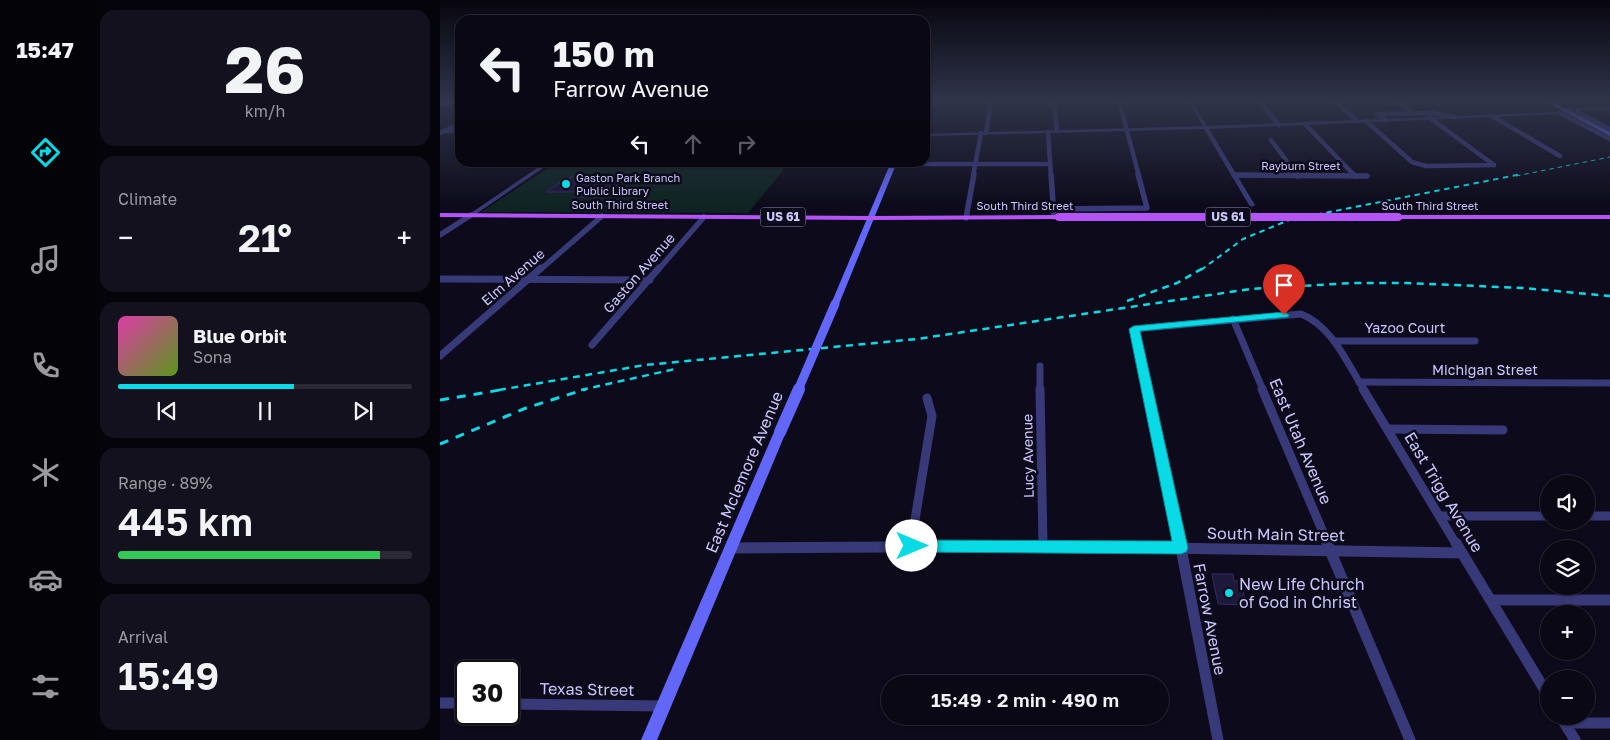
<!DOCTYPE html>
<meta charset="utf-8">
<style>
:root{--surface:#0a0814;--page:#13111d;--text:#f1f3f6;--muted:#999aa0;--line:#2a2934;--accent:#09dbe6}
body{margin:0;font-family:"Golos Text",sans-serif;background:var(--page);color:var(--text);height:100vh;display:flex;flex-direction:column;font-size:19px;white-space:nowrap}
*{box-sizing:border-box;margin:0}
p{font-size:16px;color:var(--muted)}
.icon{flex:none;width:28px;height:28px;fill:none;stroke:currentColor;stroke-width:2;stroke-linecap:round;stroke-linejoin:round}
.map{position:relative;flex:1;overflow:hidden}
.side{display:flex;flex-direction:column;gap:10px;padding:10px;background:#06040b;width:350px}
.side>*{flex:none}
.hud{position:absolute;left:15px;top:15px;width:475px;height:152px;border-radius:15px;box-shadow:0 1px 4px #0004,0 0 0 1px var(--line);background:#0a0814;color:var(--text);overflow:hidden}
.tools{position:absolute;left:1100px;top:475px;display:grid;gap:10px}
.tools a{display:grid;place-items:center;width:55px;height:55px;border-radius:50%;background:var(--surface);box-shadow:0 1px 4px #0004,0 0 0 1px var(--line);font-size:25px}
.speed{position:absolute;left:15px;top:660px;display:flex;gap:10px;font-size:25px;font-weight:700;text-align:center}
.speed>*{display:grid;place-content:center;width:65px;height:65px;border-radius:50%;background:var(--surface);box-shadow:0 1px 4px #0004,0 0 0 1px var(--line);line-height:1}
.speed .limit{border:2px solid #111;border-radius:8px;background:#fff;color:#111}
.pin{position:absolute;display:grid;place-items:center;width:42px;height:42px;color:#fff;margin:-51px -21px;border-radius:50% 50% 50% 0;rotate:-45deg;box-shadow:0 0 5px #0007}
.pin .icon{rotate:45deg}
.me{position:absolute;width:55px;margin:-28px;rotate:90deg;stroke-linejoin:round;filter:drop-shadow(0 0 4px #0008)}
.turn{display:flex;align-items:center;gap:18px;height:105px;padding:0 15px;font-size:22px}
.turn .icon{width:65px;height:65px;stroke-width:2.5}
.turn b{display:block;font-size:35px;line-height:42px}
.lanes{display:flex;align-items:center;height:48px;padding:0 15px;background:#0003;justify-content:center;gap:25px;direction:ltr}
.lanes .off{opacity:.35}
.big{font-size:38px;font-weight:600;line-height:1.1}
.side .card{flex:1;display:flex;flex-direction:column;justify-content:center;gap:8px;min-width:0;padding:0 18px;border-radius:15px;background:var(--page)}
.side .dial{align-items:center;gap:0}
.dial b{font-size:65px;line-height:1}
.song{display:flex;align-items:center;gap:15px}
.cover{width:60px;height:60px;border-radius:8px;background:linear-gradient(135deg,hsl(320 70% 55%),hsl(90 70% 35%))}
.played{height:5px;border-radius:2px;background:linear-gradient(90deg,var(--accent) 60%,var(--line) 60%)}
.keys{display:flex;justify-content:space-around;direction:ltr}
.heat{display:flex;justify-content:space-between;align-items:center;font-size:28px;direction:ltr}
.charge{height:8px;border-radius:4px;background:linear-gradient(90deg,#34c759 89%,var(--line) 0)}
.trip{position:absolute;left:441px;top:675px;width:288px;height:50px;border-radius:25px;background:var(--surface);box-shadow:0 1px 4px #0004,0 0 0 1px var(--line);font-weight:600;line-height:50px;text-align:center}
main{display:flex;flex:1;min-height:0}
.tabs{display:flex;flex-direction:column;width:90px;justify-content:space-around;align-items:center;background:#040308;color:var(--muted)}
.tabs .icon{width:35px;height:35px}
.tabs .active{color:var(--accent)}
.tabs b{font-size:22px;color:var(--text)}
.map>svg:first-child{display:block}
.green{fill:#0f2422}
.building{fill:#1e183b;stroke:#342b66}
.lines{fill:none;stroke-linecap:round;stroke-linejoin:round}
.minor-far4{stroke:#383978;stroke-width:4.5}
.minor-far3{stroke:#383978;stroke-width:5.5}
.minor-far2{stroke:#383978;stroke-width:7}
.minor-far1{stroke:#383978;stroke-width:9}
.minor{stroke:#383978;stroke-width:11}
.tertiary{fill:#383978;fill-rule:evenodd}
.secondary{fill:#6266f9;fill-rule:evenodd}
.primary{fill:#b353f8;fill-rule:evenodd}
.rail-far3{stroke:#09dbe6;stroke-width:1;stroke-dasharray:4.5 4;stroke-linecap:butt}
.rail-far2{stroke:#09dbe6;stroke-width:2;stroke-dasharray:5.5 4.5;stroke-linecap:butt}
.rail-far1{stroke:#09dbe6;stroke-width:2.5;stroke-dasharray:7 5.5;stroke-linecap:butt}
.rail{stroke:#09dbe6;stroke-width:3;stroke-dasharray:9 8;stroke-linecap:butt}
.secondary-bridge-far1{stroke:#6266f9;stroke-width:9}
.secondary-bridge{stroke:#6266f9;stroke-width:12}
.primary-bridge{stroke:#b353f8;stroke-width:8}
.route{fill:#09dbe6;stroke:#068e96}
.poi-dot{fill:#09dbe6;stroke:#0d0b1b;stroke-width:2}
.labels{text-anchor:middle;stroke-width:5;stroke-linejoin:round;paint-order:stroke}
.far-street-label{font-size:11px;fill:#cbc7fd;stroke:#0d0b1b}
.far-poi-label{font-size:11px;fill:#cbc7fd;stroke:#0d0b1b;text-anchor:start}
.shield{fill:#0d0b1b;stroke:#928fb9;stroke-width:1}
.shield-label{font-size:12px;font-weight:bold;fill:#cbc7fd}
.street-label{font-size:14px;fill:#cbc7fd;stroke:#0d0b1b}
.near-street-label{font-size:16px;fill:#cbc7fd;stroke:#0d0b1b}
.near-poi-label{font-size:16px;fill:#cbc7fd;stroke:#0d0b1b;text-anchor:start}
</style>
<main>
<nav class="tabs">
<b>15:47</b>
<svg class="icon active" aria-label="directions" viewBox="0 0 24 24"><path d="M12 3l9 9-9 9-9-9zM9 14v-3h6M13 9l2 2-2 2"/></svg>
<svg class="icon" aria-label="music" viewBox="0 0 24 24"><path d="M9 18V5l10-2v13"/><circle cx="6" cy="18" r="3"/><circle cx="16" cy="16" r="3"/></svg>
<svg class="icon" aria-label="phone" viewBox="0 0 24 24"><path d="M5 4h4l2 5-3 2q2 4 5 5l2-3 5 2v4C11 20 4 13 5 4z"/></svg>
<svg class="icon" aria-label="climate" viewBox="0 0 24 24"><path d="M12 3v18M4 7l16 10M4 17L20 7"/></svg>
<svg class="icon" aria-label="car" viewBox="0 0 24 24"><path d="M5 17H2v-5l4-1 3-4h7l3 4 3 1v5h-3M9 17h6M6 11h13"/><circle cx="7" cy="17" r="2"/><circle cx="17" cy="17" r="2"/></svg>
<svg class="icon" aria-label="filters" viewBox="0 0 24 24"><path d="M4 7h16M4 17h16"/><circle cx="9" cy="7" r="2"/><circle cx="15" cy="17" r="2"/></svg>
</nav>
<section class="side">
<div class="card dial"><b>26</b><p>km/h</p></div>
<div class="card"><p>Climate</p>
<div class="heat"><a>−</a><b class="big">21°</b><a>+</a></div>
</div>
<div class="card">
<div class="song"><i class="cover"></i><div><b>Blue Orbit</b><p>Sona</p></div></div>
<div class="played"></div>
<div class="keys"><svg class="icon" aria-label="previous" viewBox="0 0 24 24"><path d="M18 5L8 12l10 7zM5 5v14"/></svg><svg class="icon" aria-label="pause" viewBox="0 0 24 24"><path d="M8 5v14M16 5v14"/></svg><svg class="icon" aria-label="next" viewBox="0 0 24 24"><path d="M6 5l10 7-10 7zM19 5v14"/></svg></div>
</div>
<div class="card"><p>Range · 89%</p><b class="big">445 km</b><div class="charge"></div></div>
<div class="card"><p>Arrival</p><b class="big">15:49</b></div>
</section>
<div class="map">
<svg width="1170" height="740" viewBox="0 0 1170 740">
<rect width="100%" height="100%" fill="#0d0b1b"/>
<path class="green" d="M111,166L345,168L308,213L41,212Z"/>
<g class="building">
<path d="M135,176H152L187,177L162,197H134L139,192H106L122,181Z"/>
<path d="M772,574H793L794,581H801L806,605L778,604Z"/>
</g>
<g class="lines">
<g class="minor-far4">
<path d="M614,101L617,131"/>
<path d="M679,101L699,176"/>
<path d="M819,101L839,125"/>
<path d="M895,101L917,121"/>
<path d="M957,101L973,113"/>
<path d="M0,103H20"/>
<path d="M1131,109L1170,129"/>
<path d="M1120,113L1170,139"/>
<path d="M1052,116L1120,156"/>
<path d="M990,118L1054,165"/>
<path d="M945,120L937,114L993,113L1015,117"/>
<path d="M926,121L972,162L986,166L1054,165"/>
<path d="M865,124L915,176"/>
<path d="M7,131H20"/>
<path d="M608,132L611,176"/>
<path d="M0,133L20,124"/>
<path d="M546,133L551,101"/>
<path d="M831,140L858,176"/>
<path d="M52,164H610"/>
<path d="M794,175L865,176"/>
<path d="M533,176L541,133"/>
</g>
<g class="minor-far3">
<path d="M611,174L614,217"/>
<path d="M857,174L858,176"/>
<path d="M913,174L915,176"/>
<path d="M794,175L927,176"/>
<path d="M613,209L707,208L698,174"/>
<path d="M526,218L534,174"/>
<path d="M0,235L31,215"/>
<path d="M100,270L162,216"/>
<path d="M218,270L264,217"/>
</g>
<g class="minor-far2">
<path d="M0,279L210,280"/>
<path d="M793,319L823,390"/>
<path d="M894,341H1035"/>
<path d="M152,345L219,268"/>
<path d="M0,356L101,268"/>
<path d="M600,366V390"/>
<path d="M919,382L1170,383"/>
<path d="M707,390L694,329L861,314C892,326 907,363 924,390"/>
</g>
<g class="minor-far1">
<path d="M600,389L603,544"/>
<path d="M707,389L740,544"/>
<path d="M822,389L888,544"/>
<path d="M923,389L1016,544"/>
<path d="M948,429L1063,430"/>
<path d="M1000,516H1109"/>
<path d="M1146,516H1170"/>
<path d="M471,544L492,416L487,398"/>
</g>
<g class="minor">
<path d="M603,543V546"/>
<path d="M740,543L778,740"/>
<path d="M887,543L970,740"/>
<path d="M1016,543L1109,697"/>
<path d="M471,546L472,543"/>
<path d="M290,548L603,546L1022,553"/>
<path d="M1051,600H1170"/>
<path d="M0,703H26"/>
<path d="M69,704L224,706"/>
<path d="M1120,716L1135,740"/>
<path d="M1125,723H1170"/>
</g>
<g class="tertiary">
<path d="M748,101H752L767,126L1119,112L1131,108H1170V110H1132L1120,114L769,129L815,205L812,207L809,205L764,129L485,136V134L763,126Z"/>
<path d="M106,162H112L33,216L28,215Z"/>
</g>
<g class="secondary">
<path d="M1104,101H1111L1170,132V136Z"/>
<path d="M451,162H457L399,304L398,306H392L391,304Z"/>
<path d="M340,428L344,429L346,432L217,740H201L334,432L336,429Z"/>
</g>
<g class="primary">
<path d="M0,213L430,216L619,215L623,217L619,219L430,220L0,217Z"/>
<rect x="955" y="215" width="215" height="4"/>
</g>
<path class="rail-far3" d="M1076,176L1170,157"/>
<path class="rail-far2" d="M761,270L803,239L849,220L1082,174"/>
<g class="rail-far1">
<path d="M687,301L737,283L763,268"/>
<path d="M59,390L205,365L477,339L810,289L912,283H967L1083,288L1170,296"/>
<path d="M141,390L235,369"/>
</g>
<g class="rail">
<path d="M0,400L66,389"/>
<path d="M0,444L86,408L146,389"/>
</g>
<path class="secondary-bridge-far1" d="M358,390L395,304"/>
<path class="secondary-bridge" d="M340,432L359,389"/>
<path class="primary-bridge" d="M619,217H958"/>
</g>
<linearGradient id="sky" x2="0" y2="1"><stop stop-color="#07060f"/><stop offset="0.49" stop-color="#2f344a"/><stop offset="1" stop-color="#2f344a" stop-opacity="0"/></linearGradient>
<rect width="1170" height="205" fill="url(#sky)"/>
<path class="route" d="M844,312L849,315L848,317L700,331L748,548L746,552L741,554L472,552L466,551L464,546L466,541L472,540L732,541L689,329L694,326Z"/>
<g class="poi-dot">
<circle cx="126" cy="184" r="5"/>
<circle cx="789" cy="593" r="5"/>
</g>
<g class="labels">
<g class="far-street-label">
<text x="861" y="170">Rayburn Street</text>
<text x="180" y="209">South Third Street</text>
<text x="585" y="210">South Third Street</text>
<text x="990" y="210">South Third Street</text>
</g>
<g class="far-poi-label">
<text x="136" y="182">Gaston Park Branch<tspan x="136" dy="13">Public Library</tspan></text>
</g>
<g class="shield">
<rect x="320.5" y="207.5" width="45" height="19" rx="4"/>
<rect x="765.5" y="207.5" width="45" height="19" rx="4"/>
</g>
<g class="shield-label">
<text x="343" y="221">US 61</text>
<text x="788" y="221">US 61</text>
</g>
<g class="street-label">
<text transform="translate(199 273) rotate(-49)" y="5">Gaston Avenue</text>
<text transform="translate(73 277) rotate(-41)" y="5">Elm Avenue</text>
<text x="965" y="333">Yazoo Court</text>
<text x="1045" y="375">Michigan Street</text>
<text transform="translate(588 456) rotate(-91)" y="5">Lucy Avenue</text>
</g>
<g class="near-street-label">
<text transform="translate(861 441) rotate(67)" y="6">East Utah Avenue</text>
<text transform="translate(304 472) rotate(-67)" y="6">East Mclemore Avenue</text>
<text transform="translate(1004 492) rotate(59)" y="6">East Trigg Avenue</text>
<text transform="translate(836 534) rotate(1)" y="6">South Main Street</text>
<text transform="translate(770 619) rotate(79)" y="6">Farrow Avenue</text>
<text transform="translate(147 689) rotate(1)" y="6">Texas Street</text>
</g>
<g class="near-poi-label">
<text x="799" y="590">New Life Church<tspan x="799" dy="18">of God in Christ</tspan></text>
</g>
</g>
</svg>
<div class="tools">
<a><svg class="icon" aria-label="sound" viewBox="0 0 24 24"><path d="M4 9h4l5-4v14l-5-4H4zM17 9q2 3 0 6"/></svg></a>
<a><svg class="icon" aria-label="layers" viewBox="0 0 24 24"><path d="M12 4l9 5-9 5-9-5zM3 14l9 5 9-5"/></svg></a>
<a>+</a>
<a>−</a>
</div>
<div class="speed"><div class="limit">30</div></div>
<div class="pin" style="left:844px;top:315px;background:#d93025"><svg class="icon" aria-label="arrive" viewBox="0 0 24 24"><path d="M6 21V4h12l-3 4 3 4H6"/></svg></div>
<svg class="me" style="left:472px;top:546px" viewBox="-20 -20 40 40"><circle r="19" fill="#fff"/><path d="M0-13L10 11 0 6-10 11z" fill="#09dbe6"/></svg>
<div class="trip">15:49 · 2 min · 490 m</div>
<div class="hud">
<div class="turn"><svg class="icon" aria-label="left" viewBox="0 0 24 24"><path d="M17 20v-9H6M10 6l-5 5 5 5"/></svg><div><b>150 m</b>Farrow Avenue</div></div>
<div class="lanes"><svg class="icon" aria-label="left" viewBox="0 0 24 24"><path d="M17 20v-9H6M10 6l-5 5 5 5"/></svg><svg class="icon off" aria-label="ahead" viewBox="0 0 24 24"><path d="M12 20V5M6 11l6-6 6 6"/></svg><svg class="icon off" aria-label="right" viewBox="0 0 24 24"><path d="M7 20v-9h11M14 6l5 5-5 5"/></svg></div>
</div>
</div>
</main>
